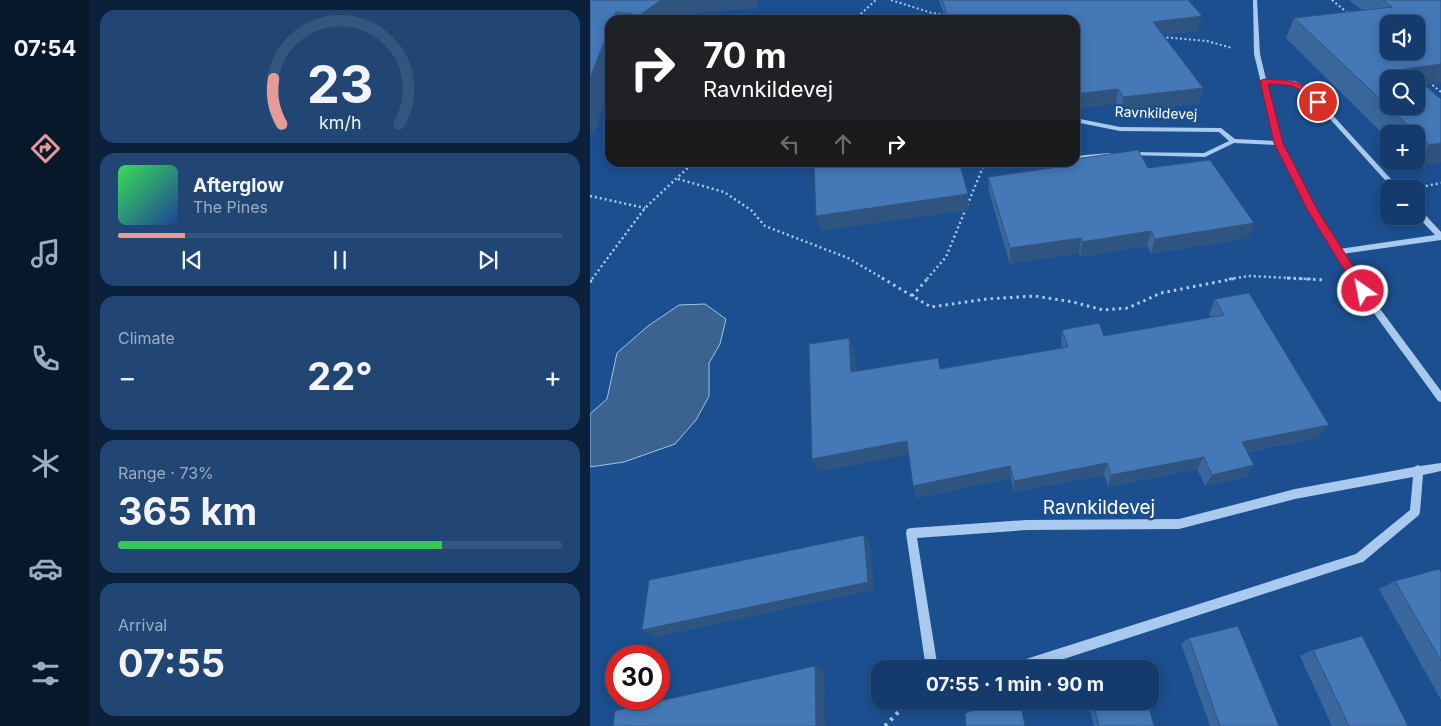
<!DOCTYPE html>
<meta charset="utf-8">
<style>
:root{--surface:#143b6b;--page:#214673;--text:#f1f3f6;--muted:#9dadc1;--line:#33557e;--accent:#e69b98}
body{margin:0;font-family:Inter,sans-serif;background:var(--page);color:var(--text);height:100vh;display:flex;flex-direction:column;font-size:19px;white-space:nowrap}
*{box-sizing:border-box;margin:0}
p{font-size:16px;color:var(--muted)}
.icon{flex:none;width:28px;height:28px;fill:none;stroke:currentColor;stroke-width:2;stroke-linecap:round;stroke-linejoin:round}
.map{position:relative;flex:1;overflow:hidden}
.sheet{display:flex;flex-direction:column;gap:10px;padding:10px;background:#0b203b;width:500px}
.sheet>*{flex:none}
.guide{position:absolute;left:15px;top:15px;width:475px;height:152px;border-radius:15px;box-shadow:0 2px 12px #0003,0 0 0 1px var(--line);background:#202124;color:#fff;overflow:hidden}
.tools{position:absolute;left:790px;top:15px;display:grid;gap:10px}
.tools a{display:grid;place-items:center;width:45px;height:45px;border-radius:10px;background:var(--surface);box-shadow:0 2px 12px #0003,0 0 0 1px var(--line);font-size:25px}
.speed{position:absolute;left:15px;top:645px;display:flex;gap:10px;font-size:25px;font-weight:700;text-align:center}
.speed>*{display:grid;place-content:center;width:65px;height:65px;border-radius:50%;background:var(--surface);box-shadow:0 2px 12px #0003,0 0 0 1px var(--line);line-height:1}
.speed .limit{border:8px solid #d22;background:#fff;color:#111}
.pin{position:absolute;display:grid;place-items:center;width:42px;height:42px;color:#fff;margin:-21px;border:2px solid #fff;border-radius:50%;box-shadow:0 1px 5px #0007}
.me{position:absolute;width:55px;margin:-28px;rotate:327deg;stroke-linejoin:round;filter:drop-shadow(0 0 4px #0008)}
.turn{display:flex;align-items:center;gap:18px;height:105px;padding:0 15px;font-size:22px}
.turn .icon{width:65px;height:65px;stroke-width:2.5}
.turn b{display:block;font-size:35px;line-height:42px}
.lanes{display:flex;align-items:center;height:48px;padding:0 15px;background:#0003;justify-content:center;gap:25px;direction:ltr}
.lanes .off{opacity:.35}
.big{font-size:38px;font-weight:700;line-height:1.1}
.sheet .tile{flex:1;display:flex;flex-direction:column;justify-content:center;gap:8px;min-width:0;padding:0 18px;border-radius:15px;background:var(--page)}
.sheet .dial{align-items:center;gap:0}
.dial svg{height:130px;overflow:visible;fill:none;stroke:var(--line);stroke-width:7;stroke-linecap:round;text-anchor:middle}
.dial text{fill:var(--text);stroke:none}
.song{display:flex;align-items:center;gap:15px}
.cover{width:60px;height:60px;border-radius:8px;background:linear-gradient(135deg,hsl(130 70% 55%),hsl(220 70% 35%))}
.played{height:5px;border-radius:2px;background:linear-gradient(90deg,var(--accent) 15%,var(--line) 15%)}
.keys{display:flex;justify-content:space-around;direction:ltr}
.heat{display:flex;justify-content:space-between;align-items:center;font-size:28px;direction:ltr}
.charge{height:8px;border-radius:4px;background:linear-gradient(90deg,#34c759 73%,var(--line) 0)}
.trip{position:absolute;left:281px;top:660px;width:288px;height:50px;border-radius:15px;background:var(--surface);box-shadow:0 2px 12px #0003,0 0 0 1px var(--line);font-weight:700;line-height:50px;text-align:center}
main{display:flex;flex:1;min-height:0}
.dock{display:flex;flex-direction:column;width:90px;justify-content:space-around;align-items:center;background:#08182b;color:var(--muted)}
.dock .icon{width:35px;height:35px}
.dock .on{color:var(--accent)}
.dock b{font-size:22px;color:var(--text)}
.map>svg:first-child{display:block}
.water{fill:#3c6290;stroke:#9cc4f0}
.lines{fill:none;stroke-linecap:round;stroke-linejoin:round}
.path-far3{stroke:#a9c9ee;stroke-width:2;stroke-dasharray:2 2.5;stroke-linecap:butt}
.path-far2{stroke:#a9c9ee;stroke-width:2.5;stroke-dasharray:2 3;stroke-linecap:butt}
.path-far1{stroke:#a9c9ee;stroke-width:3;stroke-dasharray:2.5 4;stroke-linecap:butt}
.path{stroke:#a9c9ee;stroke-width:4;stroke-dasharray:3 5;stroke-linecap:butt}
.minor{fill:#a9c9ee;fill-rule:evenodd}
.wall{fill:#3a679d}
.shaded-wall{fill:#305480}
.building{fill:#4478b7;stroke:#305480;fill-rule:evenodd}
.route{fill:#e11d48;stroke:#92132f}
.labels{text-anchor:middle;stroke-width:5;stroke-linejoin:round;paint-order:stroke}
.far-street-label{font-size:14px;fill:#fff;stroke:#1b4f8f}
.near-street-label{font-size:19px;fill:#fff;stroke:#1b4f8f}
</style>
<main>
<nav class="dock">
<b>07:54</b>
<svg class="icon on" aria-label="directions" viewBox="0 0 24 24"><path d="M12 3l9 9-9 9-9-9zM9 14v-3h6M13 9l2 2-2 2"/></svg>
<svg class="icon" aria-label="music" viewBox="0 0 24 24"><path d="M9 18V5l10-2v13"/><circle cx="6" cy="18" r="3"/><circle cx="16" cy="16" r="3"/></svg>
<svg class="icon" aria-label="phone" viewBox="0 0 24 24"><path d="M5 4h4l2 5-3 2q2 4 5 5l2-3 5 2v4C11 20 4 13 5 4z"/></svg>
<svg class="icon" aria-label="climate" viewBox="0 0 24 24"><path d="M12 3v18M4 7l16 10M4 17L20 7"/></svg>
<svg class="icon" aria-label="car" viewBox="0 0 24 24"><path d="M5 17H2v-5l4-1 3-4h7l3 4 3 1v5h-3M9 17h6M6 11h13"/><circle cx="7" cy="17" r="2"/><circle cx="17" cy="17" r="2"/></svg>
<svg class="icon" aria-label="filters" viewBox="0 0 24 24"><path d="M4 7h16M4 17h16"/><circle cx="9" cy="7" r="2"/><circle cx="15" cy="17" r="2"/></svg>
</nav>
<section class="sheet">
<div class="tile dial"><svg viewBox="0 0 100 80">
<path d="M14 69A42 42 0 1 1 86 69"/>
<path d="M14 69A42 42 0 0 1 9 41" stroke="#e69b98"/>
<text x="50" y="56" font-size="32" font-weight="700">23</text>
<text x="50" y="72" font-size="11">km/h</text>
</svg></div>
<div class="tile">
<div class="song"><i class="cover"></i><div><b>Afterglow</b><p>The Pines</p></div></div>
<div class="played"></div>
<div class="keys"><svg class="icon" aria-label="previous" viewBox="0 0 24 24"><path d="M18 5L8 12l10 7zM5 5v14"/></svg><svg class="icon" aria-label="pause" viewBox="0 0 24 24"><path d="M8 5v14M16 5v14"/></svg><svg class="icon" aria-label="next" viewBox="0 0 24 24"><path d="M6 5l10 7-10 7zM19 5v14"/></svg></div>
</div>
<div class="tile"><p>Climate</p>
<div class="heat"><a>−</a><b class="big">22°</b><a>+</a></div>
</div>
<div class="tile"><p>Range · 73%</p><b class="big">365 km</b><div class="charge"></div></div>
<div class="tile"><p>Arrival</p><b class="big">07:55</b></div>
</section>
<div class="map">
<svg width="851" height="726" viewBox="0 0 851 726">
<rect width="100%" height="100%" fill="#1b4f8f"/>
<path class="water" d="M115,304L136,319L130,344L119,363V396L106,420L85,444L34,462L0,467V414L17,399L27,353L58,326L89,305Z"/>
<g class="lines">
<g class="path-far3">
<path d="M301,0L342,13L356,15"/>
<path d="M742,0L759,14"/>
<path d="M264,20L286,0"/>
<path d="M572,37L617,41L642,48"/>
<path d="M839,82L851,92"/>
</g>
<g class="path-far2">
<path d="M88,179L134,192L161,210L175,226L258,258L294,279"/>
<path d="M831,187L851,183"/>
<path d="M0,196L55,208"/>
<path d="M2,279L55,208L104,162"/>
<path d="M337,279L356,257L395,162"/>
<path d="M639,279L660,276L721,279"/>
</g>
<g class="path-far1">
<path d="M292,278L341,307L397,299L445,296L483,302L513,310L538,308L571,293L647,278"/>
<path d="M697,278L736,280"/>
<path d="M0,282L3,278"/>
<path d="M322,296L338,278"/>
</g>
<path class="path" d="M295,726L319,701"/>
<g class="minor">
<path d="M663,0H667L670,54L676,79L705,81L717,87L810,189H803L713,89L704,85L677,83L692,143L727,211L749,249L845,235L826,215V208H829L851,232V240L752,254L782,298L851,391V402L848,401C813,352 775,304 744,253C722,218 705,182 687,145L644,143L615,157L540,155L537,153L538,152L614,153L639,141L629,132L530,131L485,122V118L530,127L631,128L645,139L685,141L664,54Z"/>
<path d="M520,153L522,154V156L485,160V156Z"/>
<path d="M851,463V471L833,475L830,512L829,515L773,562L769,563L443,669H397L399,665L403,663L436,659L766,554L820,510L823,477L705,499L589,529L437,530L327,538L348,669H336L316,533L317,529L321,528L437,520L589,519L705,489L824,467L828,465L830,466Z"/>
</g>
</g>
<g class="wall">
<path d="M0,0L167,8L95,14L87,20H20L4,133L0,134Z"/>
<path d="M349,0H598L608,31L573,35L613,88L609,103L531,113L526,104L485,20H356Z"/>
<path d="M759,0H851L835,85L851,99V162L825,166L820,161H826V134H799V140L696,38L704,18L772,10Z"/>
<path d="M460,163L558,168L658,238L561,254L557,246L490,257L489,253L420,264L399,192L398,177L460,168Z"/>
<path d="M625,299L728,438L657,452L664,465L656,477L615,486L607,469L518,487L514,475L424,492L421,478L327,498L323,486L319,454L229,471L222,459L259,338L264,352L266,371L350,369L472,348L471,344L472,330L514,336L621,318L619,314Z"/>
<path d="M851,572V700L789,589L805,581Z"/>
<path d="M599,638L689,726H620L591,644Z"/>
<path d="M723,650L818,726H742L710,656Z"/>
<path d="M503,702L564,726H504L499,706Z"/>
</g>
<g class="shaded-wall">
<path d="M71,0H167V8L95,14L87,20H52L50,15Z"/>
<path d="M26,12L30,20H23Z"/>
<path d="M612,16L608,31L560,36L563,22Z"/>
<path d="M20,27V88L4,133L0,134V78Z"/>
<path d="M851,64V83L826,86L815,69Z"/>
<path d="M613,88L609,103L531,113L533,97Z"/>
<path d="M528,89L526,104L485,109V94Z"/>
<path d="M851,143V162L825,166L839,145Z"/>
<path d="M378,194L379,210L231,231L226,216Z"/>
<path d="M664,223L658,238L561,254L565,239Z"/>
<path d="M561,231L557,246L490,257L492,242Z"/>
<path d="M491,238L489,253L420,264V248Z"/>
<path d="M259,338L264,352L267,386L261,372Z"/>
<path d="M739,425L728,438L644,454L652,442Z"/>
<path d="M317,441L321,454L229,471L222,459Z"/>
<path d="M614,457L607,469L518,487L521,475Z"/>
<path d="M517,463L514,475L424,492V481Z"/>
<path d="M664,465L656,477L615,486L622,475Z"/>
<path d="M420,466L421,478L327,498L323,486Z"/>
<path d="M274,535L280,545L284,590L67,637L52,630Z"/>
<path d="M225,666L234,671L235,726H226Z"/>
</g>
<g class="building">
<path d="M0,0H71L50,15L26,12L23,20H20V27L0,78Z"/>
<path d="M352,0H598L612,16L563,22L613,88L533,97L528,89L485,94V20H359Z"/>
<path d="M793,0H851V64L815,69L851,99V143L839,145L704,18L802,7ZM799,24H826V51H799ZM799,79H826V106H799Z"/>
<path d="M548,150L558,168L620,160L664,223L565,239L561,231L492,242L491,238L420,248L398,177L462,168L460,163L485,162V159Z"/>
<path d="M224,162H369L378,194L226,216Z"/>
<path d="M659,293L739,425L652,442L664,465L622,475L614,457L521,475L517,463L424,481L420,466L323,486L317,441L222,459L219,344L259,338L261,372L348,358L350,369L478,347L472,330L509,323L514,336L634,315L625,299Z"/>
<path d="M274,535L278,582L52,630L59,580Z"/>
<path d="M849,569L851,572V661L805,581Z"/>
<path d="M648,626L689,726H630L599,638Z"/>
<path d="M772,636L818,726H759L723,650Z"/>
<path d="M225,666L226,726H23L25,711Z"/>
<path d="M419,701H430L435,726H376L375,713Z"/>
<path d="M505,701H557L564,726H509L503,702Z"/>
</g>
<path class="route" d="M674,79C702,81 713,79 732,102L726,104C708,85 703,85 678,84L693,143L728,211L777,288V294H769L718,211L684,143L670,81Z"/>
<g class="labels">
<g class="far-street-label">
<text transform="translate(566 113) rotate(2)" y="5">Ravnkildevej</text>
</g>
<g class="near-street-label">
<text x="509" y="514">Ravnkildevej</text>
</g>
</g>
</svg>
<div class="tools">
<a><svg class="icon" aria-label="sound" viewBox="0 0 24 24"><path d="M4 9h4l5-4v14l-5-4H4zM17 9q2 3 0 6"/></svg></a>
<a><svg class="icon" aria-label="search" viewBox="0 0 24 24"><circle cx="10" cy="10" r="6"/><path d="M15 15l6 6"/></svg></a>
<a>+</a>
<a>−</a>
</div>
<div class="speed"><div class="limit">30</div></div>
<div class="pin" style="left:728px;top:102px;background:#d93025"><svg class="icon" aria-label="arrive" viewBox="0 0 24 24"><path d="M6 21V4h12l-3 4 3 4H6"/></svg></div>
<svg class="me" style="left:773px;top:291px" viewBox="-20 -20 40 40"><circle r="17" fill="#e11d48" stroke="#fff" stroke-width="3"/><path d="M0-11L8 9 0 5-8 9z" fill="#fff"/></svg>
<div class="trip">07:55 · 1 min · 90 m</div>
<div class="guide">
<div class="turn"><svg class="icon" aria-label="right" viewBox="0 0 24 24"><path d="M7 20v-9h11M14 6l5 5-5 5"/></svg><div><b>70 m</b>Ravnkildevej</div></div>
<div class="lanes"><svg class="icon off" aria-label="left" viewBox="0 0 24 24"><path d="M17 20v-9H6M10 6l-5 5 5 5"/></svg><svg class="icon off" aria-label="ahead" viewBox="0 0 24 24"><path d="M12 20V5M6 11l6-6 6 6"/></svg><svg class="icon" aria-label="right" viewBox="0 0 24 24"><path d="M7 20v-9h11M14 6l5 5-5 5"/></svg></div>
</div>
</div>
</main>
